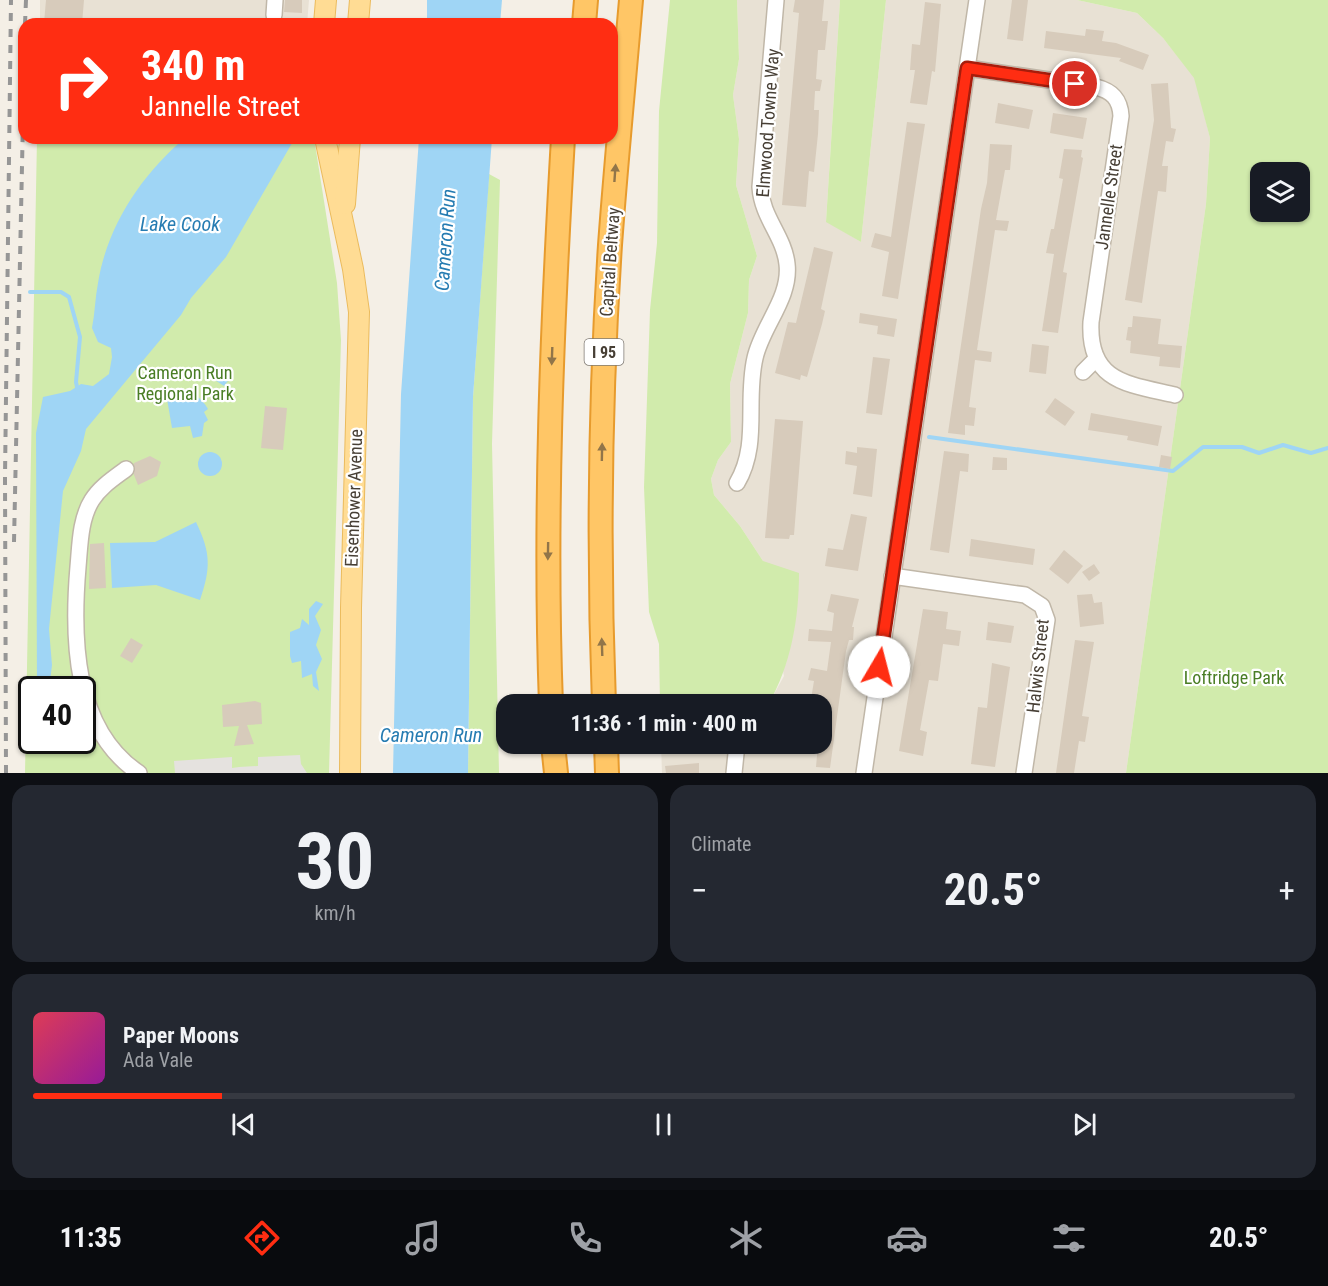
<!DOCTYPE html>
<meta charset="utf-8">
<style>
:root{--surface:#171b24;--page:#242831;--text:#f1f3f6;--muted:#9ea1a6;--line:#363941;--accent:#ff2d12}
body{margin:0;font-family:"Roboto Condensed",sans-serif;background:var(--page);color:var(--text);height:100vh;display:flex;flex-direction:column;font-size:22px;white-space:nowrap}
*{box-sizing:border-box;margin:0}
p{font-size:20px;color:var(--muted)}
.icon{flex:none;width:33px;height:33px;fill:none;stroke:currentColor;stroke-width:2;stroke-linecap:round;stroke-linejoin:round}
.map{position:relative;height:773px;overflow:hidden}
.details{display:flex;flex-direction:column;gap:12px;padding:12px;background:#0d0f14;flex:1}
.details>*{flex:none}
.banner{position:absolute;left:18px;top:18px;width:600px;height:126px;border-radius:18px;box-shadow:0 2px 4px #0004;background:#ff2d12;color:#fff;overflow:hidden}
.controls{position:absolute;left:1250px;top:162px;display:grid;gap:12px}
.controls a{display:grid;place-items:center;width:60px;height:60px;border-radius:12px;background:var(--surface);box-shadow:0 2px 4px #0004;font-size:30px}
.speed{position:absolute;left:18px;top:676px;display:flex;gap:12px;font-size:30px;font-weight:700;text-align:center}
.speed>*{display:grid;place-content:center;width:78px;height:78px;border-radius:50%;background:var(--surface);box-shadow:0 2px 4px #0004;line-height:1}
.speed .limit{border:3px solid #111;border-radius:9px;background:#fff;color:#111}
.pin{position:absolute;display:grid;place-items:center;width:51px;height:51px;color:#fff;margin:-26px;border:3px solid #fff;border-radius:50%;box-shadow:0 2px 6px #0007}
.me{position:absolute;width:66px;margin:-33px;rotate:8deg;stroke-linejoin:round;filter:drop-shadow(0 0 4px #0008)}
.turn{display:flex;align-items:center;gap:21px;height:126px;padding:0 24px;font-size:27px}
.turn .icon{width:78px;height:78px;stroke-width:2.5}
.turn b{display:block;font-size:42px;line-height:51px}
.big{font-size:45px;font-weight:700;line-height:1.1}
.details .tile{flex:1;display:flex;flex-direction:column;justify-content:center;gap:9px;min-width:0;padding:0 21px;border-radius:18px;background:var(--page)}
.details .dial{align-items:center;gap:0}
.dial b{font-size:78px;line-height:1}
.song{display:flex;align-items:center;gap:18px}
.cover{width:72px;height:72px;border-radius:9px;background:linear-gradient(135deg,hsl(350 70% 55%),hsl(300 70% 35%))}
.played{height:6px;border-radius:3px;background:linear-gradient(90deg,var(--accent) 15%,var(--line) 15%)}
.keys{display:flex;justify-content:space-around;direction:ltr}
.heat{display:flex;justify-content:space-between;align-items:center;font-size:33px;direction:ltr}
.details .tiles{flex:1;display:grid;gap:12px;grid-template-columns:1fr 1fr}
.tile:last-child{grid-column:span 2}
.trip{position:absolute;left:496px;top:694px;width:336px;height:60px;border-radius:18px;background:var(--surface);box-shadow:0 2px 4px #0004;font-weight:700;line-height:60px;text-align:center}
.tab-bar{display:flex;height:96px;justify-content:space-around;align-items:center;background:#090b0e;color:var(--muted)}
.tab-bar .icon{width:42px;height:42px}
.tab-bar .current{color:var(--accent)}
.tab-bar b{font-size:27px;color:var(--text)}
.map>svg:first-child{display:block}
.residential{fill:#e8e1d4}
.green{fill:#d1ebac;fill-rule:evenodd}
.parking{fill:#e5e2df}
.water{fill:#9fd5f5}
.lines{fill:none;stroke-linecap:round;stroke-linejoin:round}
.stream{stroke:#9fd5f5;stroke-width:4}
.building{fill:#d7cbbb}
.minor-casing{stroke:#c0b7a8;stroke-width:18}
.major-casing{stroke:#ebbb5d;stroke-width:22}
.highway-casing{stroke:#e79b2d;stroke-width:26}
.minor{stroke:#fff;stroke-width:15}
.major{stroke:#ffdc94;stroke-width:20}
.highway{stroke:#ffc666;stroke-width:22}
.rail{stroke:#969696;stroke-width:4;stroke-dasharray:8 8;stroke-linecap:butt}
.oneway{fill:#917549}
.route-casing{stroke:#a61d0c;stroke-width:15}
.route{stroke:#ff2d12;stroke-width:10}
.labels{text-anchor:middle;stroke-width:4.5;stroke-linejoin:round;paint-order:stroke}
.shield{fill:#fff;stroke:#7e7972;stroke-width:1.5}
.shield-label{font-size:16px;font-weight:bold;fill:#473f35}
.street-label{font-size:18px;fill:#473f35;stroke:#fff}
.park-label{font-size:18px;fill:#497d24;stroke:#fff}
.water-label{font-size:20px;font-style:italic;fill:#267cb2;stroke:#fff}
</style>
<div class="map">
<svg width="1328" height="773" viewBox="0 0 1328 773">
<rect width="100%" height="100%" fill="#f4efe6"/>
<g class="residential">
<path d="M40,0H309L307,24H40Z"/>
<path d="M737,0H840L826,221L861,242L886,0H1077L1137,13L1163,38L1195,78L1210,138L1206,204L1126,773H662L661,744H822V705H768L784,676L763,561L740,526L714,495L711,479L718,460L731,442L730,384L748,313L749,280L757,256L736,185L739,139L733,95L739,59Z"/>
</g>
<g class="green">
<path d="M670,0H737L739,59L733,95L739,139L736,185L757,256L749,280L748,313L730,384L731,442L718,460L711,479L714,495L740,526L763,561L799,573C799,619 791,665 768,705H660L659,644L649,612L644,487L650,310L657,243L659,111Z"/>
<path d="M840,0H886L861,242L826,222Z"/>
<path d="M1077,0H1328V773H1126L1206,204L1210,138L1194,78L1163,38L1137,13ZM1260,172H1299V212H1260Z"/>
<path d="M37,138H314L337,283L341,340L329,773H25ZM32,690H82V741H32Z"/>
<path d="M489,174L500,180L492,444L499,773H468L473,397Z"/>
</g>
<path class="parking" d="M300,755L301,764L307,773H175L174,761L232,757V768L239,767L258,766V757Z"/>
<g class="water">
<path d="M427,0H502L500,24H427Z"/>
<path d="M185,138H295L226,257L191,298L181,315L86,429L81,451L63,491L49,629L52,665L49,690H37L36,433L43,397L70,391L81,384L93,386L109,374L112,357L111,348L98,342L92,328C95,313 95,298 98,283C107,226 142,174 185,138Z"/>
<path d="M419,138H492L473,397L468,773H393L401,394Z"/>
<path d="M216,366L231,377L224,386L209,376Z"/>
<path d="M176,390C190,391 201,396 208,409L204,412L208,420L204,423L202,436L193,438L190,426L172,428L166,393Z"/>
<circle cx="210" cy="464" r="12"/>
<path d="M196,522C211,553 211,568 200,600L156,585L112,588L110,543L155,542Z"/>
<path d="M316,601L323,604L315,616L321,630L316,645L322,659L316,672L319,691L313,686L312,674L302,678L301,661L292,663L290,656V632L300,628L302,619L309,625V609Z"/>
</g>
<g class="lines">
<g class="stream">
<path d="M30,292H61L69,297L80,337L76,382L78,392"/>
<path d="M929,437L1173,471L1203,447H1242L1259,453L1283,445L1311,453L1328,448"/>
</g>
</g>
<g class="building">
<path d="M46,0H84L82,24L44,23Z"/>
<path d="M285,0H302V13L284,12Z"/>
<path d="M795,0H824L822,21H828L825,50H818L816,79L822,80L820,91H815L814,110H819L818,134L814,172L809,171L806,207L782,205L799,13L793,12Z"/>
<path d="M1012,0H1028L1023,41L1007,39Z"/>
<path d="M925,2L941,4L935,72L932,71L927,105L910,103L915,70H910L912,44L920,45Z"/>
<path d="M1086,29L1104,31L1102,41L1116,43L1149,55L1143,70L1119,61L1121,58L1044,48L1046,31L1085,36Z"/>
<path d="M1168,83L1171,128L1176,129L1173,142L1166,141L1162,166H1168L1166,192L1158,191L1142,303L1125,300L1154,120L1151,84Z"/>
<path d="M998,103L1033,110L1029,129L995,123Z"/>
<path d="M1053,113L1087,118L1083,139L1050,133Z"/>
<path d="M907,122L925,124L898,299L882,296L889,252L871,247L875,233L891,237Z"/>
<path d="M990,144L1012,145L1010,170H1005L996,220L1009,221L1007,231L995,230L977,350L992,352L991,362L975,360L969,407L976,408L974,426L965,425V435L948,433L981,209L987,183Z"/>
<path d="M1064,149L1082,150L1081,157L1083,158L1063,272L1067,273L1058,333L1042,331L1054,254L1046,253L1051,229H1054L1063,179L1059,178Z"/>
<path d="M814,247L833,252L821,309L825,311L822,324L807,377L801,375L800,380L775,373L788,322L796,323Z"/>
<path d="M860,313L897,319L894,337L877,334L878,326L859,323Z"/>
<path d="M1133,316L1161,319L1158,344L1182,346L1180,368L1159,366L1160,357L1130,353L1131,341L1126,340L1128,327H1132Z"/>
<path d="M1032,344L1049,346L1046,374L1029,372Z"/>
<path d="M873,357L890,359L882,415L866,413Z"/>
<path d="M1055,398L1075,412L1065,426L1045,412Z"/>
<path d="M265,406L287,408L283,450L261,448Z"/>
<path d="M1091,413L1162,426L1158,446L1127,440L1128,436L1088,430Z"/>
<path d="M775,419L803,421L794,535H790L789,539L765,538Z"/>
<path d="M857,447L877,449L872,497L853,494L857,466L845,464L846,451L857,453Z"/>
<path d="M944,451L969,454L968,472L960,471L949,553L930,550Z"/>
<path d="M1161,455L1172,457L1170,469L1159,467Z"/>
<path d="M150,456L161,462L157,476L138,485L134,475V463Z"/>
<path d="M993,457L1007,458V470H992Z"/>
<path d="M851,514L867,517L858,571L825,566L828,548L843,550Z"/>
<path d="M971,539L1035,549L1033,565L969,556Z"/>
<path d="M104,543L106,588L89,589L90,544Z"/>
<path d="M1064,550L1083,566L1068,584L1049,569Z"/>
<path d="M1094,564L1100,573L1089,581L1082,572Z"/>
<path d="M831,594L859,599L852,627H854L853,640H849L846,651L830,768L816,767L818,744H822V705H810L814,681L808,680L811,668L827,671L831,642L808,641L809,629L832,631L834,613L827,611Z"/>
<path d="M1092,594L1094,603L1102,602L1104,624L1080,627L1077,595Z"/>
<path d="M923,609L948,612L946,629L961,631L959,646L943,644L938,681L929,680L920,730L927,732L923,756L899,751Z"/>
<path d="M988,622L1014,626L1011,643L986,640Z"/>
<path d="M131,638L143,645L132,663L120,656Z"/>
<path d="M1075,640L1094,642L1082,716L1089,717L1085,742L1079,741L1074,773H1056Z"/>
<path d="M992,663L1010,667L995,767L971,764L978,707L987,708Z"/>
<path d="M255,701L261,703L262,724L247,725L254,744L234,746L239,726L223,727L222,705Z"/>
<path d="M699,763V773H666L665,766Z"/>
</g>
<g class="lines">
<g class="minor-casing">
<g id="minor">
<path d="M274,15L275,0"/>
<path d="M967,68L1096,87C1112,91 1120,99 1121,116L1091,322C1088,382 1127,384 1175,395"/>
<path d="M1083,372L1095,360"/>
<path d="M126,469C114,478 100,487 92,500C80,519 80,545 78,567C72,637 73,729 139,773"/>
<path d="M737,483C760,444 745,401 755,358C762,326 791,298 787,264C784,236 762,218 760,187L776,0"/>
<path d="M892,576L1025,595L1042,606L1047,620L1024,773"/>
<path d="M734,773L737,744"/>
<path d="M864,773L977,0"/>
</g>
</g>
<g class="major-casing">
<g id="major">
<path d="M324,24L326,0"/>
<path d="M358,24L360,0"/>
<path d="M325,138L353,269L359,312L351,608L350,773"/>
<path d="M345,204L350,138"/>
</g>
</g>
<g class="highway-casing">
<g id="highway">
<path d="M584,24L586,0"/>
<path d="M551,705C544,516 552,327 563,138"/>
<path d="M604,705C598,552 600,398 610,245C616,163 624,82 631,0"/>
<path d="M553,744L556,773"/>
<path d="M606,744L607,773"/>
</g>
</g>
<use href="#minor" class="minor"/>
<use href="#major" class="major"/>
<use href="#highway" class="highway"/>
<g class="rail">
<path d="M25,24L26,0"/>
<path d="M14,542L24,72"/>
<path d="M6,773L5,477L11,0"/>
</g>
</g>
<defs><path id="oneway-solid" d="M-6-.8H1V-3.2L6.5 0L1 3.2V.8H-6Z" transform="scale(1.5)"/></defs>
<g class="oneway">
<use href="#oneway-solid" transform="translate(615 173) rotate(-86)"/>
<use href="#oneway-solid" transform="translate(552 356) rotate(92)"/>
<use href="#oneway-solid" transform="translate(602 452) rotate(-89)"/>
<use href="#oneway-solid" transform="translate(548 551) rotate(91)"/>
<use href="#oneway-solid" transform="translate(602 647) rotate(-92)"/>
</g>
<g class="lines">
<g class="route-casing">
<path id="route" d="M879,667L967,68L1075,84"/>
</g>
<use href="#route" class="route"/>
</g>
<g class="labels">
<rect class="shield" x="584.5" y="339" width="39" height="26" rx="4.5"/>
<g class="shield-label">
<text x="604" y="358">I 95</text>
</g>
<g class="street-label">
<text transform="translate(768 123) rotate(-86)" y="6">Elmwood Towne Way</text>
<text transform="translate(1109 197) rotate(-82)" y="6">Jannelle Street</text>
<text transform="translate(610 262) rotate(-86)" y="6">Capital Beltway</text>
<text transform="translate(354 498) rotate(-88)" y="6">Eisenhower Avenue</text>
<text transform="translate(1038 666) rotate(-84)" y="6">Halwis Street</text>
</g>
<g class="park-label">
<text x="185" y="379">Cameron Run<tspan x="185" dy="21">Regional Park</tspan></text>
<text x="1234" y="684">Loftridge Park</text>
</g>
<g class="water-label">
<text x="180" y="231">Lake Cook</text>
<text transform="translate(445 240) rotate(-86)" y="7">Cameron Run</text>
<text x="431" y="742">Cameron Run</text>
</g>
</g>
</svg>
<div class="controls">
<a><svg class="icon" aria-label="layers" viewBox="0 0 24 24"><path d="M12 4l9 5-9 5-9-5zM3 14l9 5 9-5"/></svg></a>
</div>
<div class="speed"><div class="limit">40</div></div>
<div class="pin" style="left:1075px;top:84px;background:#d93025"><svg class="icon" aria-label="arrive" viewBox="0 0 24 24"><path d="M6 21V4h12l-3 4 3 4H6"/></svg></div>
<svg class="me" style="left:879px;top:667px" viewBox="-20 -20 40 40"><circle r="19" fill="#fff"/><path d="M0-13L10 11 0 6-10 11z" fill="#ff2d12"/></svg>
<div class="trip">11:36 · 1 min · 400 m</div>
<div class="banner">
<div class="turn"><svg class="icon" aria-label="right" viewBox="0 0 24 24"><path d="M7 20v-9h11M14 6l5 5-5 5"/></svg><div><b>340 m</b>Jannelle Street</div></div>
</div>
</div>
<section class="details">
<div class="tiles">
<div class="tile dial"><b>30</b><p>km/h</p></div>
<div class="tile"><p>Climate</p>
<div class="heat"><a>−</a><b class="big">20.5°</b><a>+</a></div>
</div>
<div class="tile">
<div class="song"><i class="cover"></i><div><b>Paper Moons</b><p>Ada Vale</p></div></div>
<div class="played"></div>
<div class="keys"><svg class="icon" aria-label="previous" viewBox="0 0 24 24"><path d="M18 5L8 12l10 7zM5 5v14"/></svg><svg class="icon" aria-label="pause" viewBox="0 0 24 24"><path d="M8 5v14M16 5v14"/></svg><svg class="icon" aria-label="next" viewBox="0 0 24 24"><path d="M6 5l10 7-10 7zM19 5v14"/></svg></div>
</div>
</div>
</section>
<nav class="tab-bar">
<b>11:35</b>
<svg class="icon current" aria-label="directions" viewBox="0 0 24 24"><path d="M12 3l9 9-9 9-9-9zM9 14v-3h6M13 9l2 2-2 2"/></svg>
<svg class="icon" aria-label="music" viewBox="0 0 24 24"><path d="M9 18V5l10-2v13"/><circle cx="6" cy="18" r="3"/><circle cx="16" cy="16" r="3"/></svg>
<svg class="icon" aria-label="phone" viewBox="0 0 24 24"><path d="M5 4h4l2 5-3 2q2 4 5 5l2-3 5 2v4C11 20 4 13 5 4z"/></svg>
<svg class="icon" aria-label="climate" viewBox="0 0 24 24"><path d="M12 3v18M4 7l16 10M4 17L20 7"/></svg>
<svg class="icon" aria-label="car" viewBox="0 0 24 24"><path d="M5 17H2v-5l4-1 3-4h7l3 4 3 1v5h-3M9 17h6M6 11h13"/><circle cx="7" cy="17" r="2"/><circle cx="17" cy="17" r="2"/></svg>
<svg class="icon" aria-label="filters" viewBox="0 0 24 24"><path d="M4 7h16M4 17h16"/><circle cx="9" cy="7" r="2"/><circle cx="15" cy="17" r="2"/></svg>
<b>20.5°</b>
</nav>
